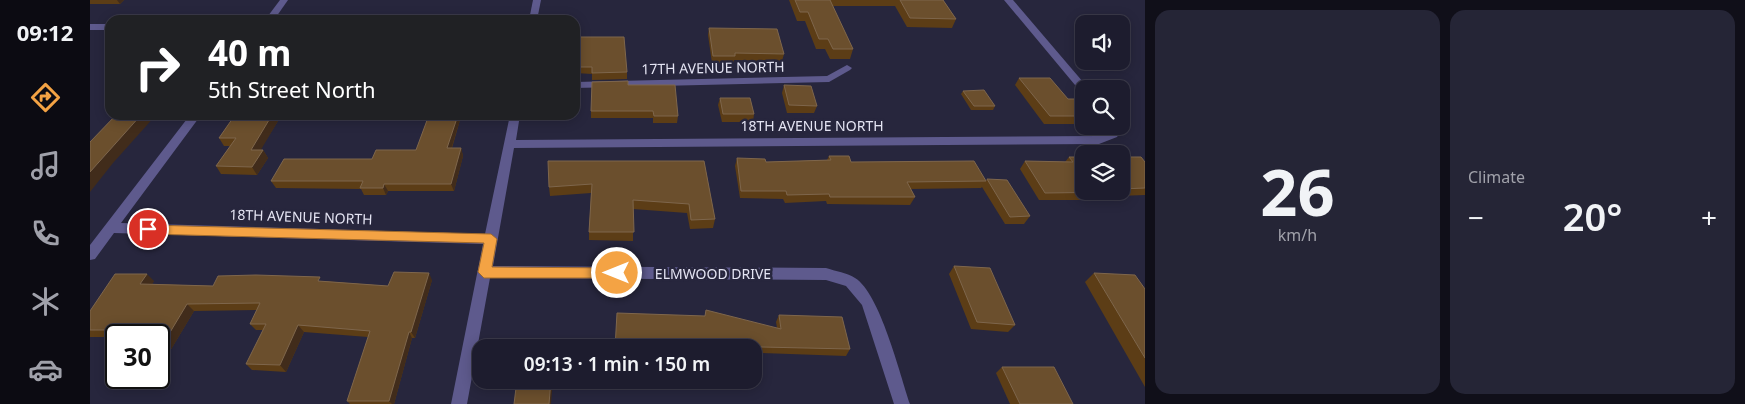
<!DOCTYPE html>
<meta charset="utf-8">
<style>
:root{--surface:#1d1c2e;--page:#252536;--text:#f1f3f6;--muted:#a0a1aa;--line:#3b3a4a;--accent:#f4a344}
body{margin:0;font-family:"Noto Sans",sans-serif;background:var(--page);color:var(--text);height:100vh;display:flex;flex-direction:column;font-size:19px;white-space:nowrap}
*{box-sizing:border-box;margin:0}
p{font-size:16px;color:var(--muted)}
.icon{flex:none;width:28px;height:28px;fill:none;stroke:currentColor;stroke-width:2;stroke-linecap:round;stroke-linejoin:round}
.map{position:relative;flex:1;overflow:hidden}
.sheet{display:flex;flex-direction:column;gap:10px;padding:10px;background:#100f19;width:600px}
.sheet>*{flex:none}
.hud{position:absolute;left:15px;top:15px;width:475px;height:105px;border-radius:15px;box-shadow:0 2px 12px #0003,0 0 0 1px var(--line);background:#202124;color:#fff;overflow:hidden}
.fabs{position:absolute;left:985px;top:15px;display:grid;gap:10px}
.fabs a{display:grid;place-items:center;width:55px;height:55px;border-radius:10px;background:var(--surface);box-shadow:0 2px 12px #0003,0 0 0 1px var(--line);font-size:25px}
.speed{position:absolute;left:15px;top:324px;display:flex;gap:10px;font-size:25px;font-weight:700;text-align:center}
.speed>*{display:grid;place-content:center;width:65px;height:65px;border-radius:50%;background:var(--surface);box-shadow:0 2px 12px #0003,0 0 0 1px var(--line);line-height:1}
.speed .limit{border:2px solid #111;border-radius:8px;background:#fff;color:#111}
.pin{position:absolute;display:grid;place-items:center;width:42px;height:42px;color:#fff;margin:-21px;border:2px solid #fff;border-radius:50%;box-shadow:0 1px 5px #0007}
.me{position:absolute;width:55px;margin:-28px;rotate:270deg;stroke-linejoin:round;filter:drop-shadow(0 0 4px #0008)}
.turn{display:flex;align-items:center;gap:18px;height:105px;padding:0 20px;font-size:22px}
.turn .icon{width:65px;height:65px;stroke-width:2.5}
.turn b{display:block;font-size:35px;line-height:42px}
.big{font-size:38px;font-weight:600;line-height:1.1}
.sheet .card{flex:1;display:flex;flex-direction:column;justify-content:center;gap:8px;min-width:0;padding:0 18px;border-radius:15px;background:var(--page)}
.sheet .dial{align-items:center;gap:0}
.dial b{font-size:65px;line-height:1}
.heat{display:flex;justify-content:space-between;align-items:center;font-size:28px;direction:ltr}
.sheet .tiles{flex:1;display:grid;gap:10px;grid-template-columns:repeat(2,1fr)}
.trip{position:absolute;left:382px;top:339px;width:290px;height:50px;border-radius:15px;background:var(--surface);box-shadow:0 2px 12px #0003,0 0 0 1px var(--line);font-weight:600;line-height:50px;text-align:center}
main{display:flex;flex:1;min-height:0}
.dock{display:flex;flex-direction:column;width:90px;justify-content:space-around;align-items:center;background:#0c0b12;color:var(--muted)}
.dock .icon{width:35px;height:35px}
.dock .on{color:var(--accent)}
.dock b{font-size:22px;color:var(--text)}
.map>svg:first-child{display:block}
.lines{fill:none;stroke-linecap:round;stroke-linejoin:round}
.street{fill:#5e5a8d;fill-rule:evenodd}
.wall{fill:#5c3d16}
.shaded-wall{fill:#412c1b}
.building{fill:#6b4f2d;stroke:#7e664c}
.route{fill:#f4a344;stroke:#9f6a2c}
.labels{text-anchor:middle;stroke-width:5;stroke-linejoin:round;paint-order:stroke}
.street-label{font-size:14px;fill:#e4e4f3;stroke:#27263d}
</style>
<main>
<nav class="dock">
<b>09:12</b>
<svg class="icon on" aria-label="directions" viewBox="0 0 24 24"><path d="M12 3l9 9-9 9-9-9zM9 14v-3h6M13 9l2 2-2 2"/></svg>
<svg class="icon" aria-label="music" viewBox="0 0 24 24"><path d="M9 18V5l10-2v13"/><circle cx="6" cy="18" r="3"/><circle cx="16" cy="16" r="3"/></svg>
<svg class="icon" aria-label="phone" viewBox="0 0 24 24"><path d="M5 4h4l2 5-3 2q2 4 5 5l2-3 5 2v4C11 20 4 13 5 4z"/></svg>
<svg class="icon" aria-label="climate" viewBox="0 0 24 24"><path d="M12 3v18M4 7l16 10M4 17L20 7"/></svg>
<svg class="icon" aria-label="car" viewBox="0 0 24 24"><path d="M5 17H2v-5l4-1 3-4h7l3 4 3 1v5h-3M9 17h6M6 11h13"/><circle cx="7" cy="17" r="2"/><circle cx="17" cy="17" r="2"/></svg>
</nav>
<div class="map">
<svg width="1055" height="404" viewBox="0 0 1055 404">
<rect width="100%" height="100%" fill="#27263d"/>
<g class="lines">
<g class="street">
<path d="M190,0H198L184,20H175Z"/>
<path d="M443,0H451L447,20H439Z"/>
<path d="M914,0H923L999,89H994V92L990,91Z"/>
<rect x="0" y="24" width="20" height="6"/>
<path d="M757,65L762,68L760,70L739,82L485,88V82L737,76Z"/>
<path d="M100,115H111L31,223L395,234L420,115H430L426,140L1008,136L1017,132L1016,126H1027L1029,134L1027,137L1009,144L424,148L403,266L736,268C745,271 758,273 765,278C790,293 810,375 820,404H804L772,305L756,286L736,280L400,278L377,404H361L393,244L24,233L5,259L0,260V245Z"/>
</g>
</g>
<g class="wall">
<path d="M0,0H34L30,4H0Z"/>
<path d="M699,0H853L866,19L862,28L817,27L805,6H743L763,49L760,59H740L735,49H726L715,21H707Z"/>
<path d="M619,28L694,54L692,61L644,60V63H622L618,35Z"/>
<path d="M485,37L537,72V79L502,80V74L485,73Z"/>
<path d="M929,78L978,99L994,108V124H954L925,85Z"/>
<path d="M538,85L588,116L587,123H563V118H501V111Z"/>
<path d="M694,85L727,106L724,113H697L692,93Z"/>
<path d="M873,91L905,106L903,110H881L871,94Z"/>
<path d="M630,98L664,114L663,122H632L628,105Z"/>
<path d="M145,115H185L188,121L170,150H173L178,158L167,175L131,174L126,166L140,146H134L129,138Z"/>
<path d="M339,115H369L370,120L362,148H371L373,156L364,191H298L296,195H274L271,189L186,188L181,181L326,150Z"/>
<path d="M739,156L761,162L896,181L897,179L940,216L934,224H915L892,187L891,188L821,189L825,197L820,205L737,204L736,201L695,203L693,199L650,198L645,166L647,158L676,162L737,160Z"/>
<path d="M979,157H994V191H1031V157L1055,162V195L1028,196L1024,200H949L930,169L935,161L975,162Z"/>
<path d="M614,161L625,219L623,228L600,229L597,213L543,209V241L499,240V232L501,193L460,196L459,187Z"/>
<path d="M864,266L925,325L918,332L881,329L859,274Z"/>
<path d="M1004,273L1055,289V387L995,282Z"/>
<path d="M342,280L325,338H322L304,404H260L257,401L278,337L214,332L196,372L162,370L156,364L173,330H166L160,324L167,310L104,311L80,351L69,350V335H26V337H0V311L64,281L62,284L123,286L233,281L298,286Z"/>
<path d="M689,315L760,349L756,356L669,353L668,358L664,357V348H525L687,328L686,322Z"/>
<path d="M912,367L983,404H920L906,373Z"/>
</g>
<g class="shaded-wall">
<path d="M27,0H34L30,4Z"/>
<path d="M51,115H66L23,163L0,192V172Z"/>
<path d="M182,115H185L188,121L166,158L161,150Z"/>
<path d="M368,115H369L370,120L359,156L357,148Z"/>
<path d="M371,148L373,156L364,191L361,184Z"/>
<path d="M173,150L178,158L167,175L162,167Z"/>
<path d="M294,184L298,191L296,195L293,188Z"/>
<path d="M339,273L342,280L325,338L321,332Z"/>
<path d="M57,274L64,281L58,291L50,284Z"/>
<path d="M97,304L104,311L80,351L73,344Z"/>
<path d="M208,325L214,332L196,372L190,365Z"/>
<path d="M319,332L322,338L304,404H302L299,401Z"/>
<path d="M461,380H463L461,404H459Z"/>
</g>
<g class="building">
<path d="M705,0H740L763,49H743L738,39H729L718,12H710Z"/>
<path d="M810,0H853L866,19L820,18Z"/>
<path d="M619,28L687,29L694,54L645,53V56H623Z"/>
<path d="M485,37H534L537,72L502,73V67H485Z"/>
<path d="M929,78H960L978,99H986L994,108V116H960Z"/>
<path d="M538,81V85H585L588,116H564L563,111H501L502,82Z"/>
<path d="M694,85L721,86L727,106L699,105Z"/>
<path d="M894,90L905,106H884L873,91Z"/>
<path d="M630,98H660L664,114H633Z"/>
<path d="M26,115H51L0,172V142Z"/>
<path d="M145,115H182L161,150H173L162,167L126,166L146,138H129Z"/>
<path d="M339,115H368L357,148H371L361,184H294L293,188H270L273,181H181L194,159H282L286,150H326Z"/>
<path d="M739,156H759L761,162L884,161L896,181L817,182L825,197H740L739,194L697,195L696,191H651L647,158L675,159L676,162L741,160Z"/>
<path d="M979,157H994V191H1030L1031,192L955,193L935,161L983,162Z"/>
<path d="M1031,157H1051L1055,162V188L1031,189Z"/>
<path d="M458,161H614L625,219L601,220L599,204L543,200L544,232H499L502,184L459,187Z"/>
<path d="M897,179L917,180L940,216L920,217Z"/>
<path d="M864,266L900,268L925,325L887,322Z"/>
<path d="M304,272L339,273L321,332H319L299,401H257L280,331L208,325L190,365L156,364L176,324H160L170,303L97,304L73,344H69V335H42L45,330H0V311L25,274H57L50,284L123,286L128,276L166,275L230,277L228,281L298,286Z"/>
<path d="M1004,273L1045,275L1055,289V358Z"/>
<path d="M616,310L691,329L689,315L752,317L760,349L671,347L670,351L664,350V348H655L640,344L639,348H525L527,313L615,316Z"/>
<path d="M432,342H464V348H431Z"/>
<path d="M912,367H964L983,404H930Z"/>
<path d="M427,380H461L459,404H424Z"/>
</g>
<path class="route" d="M58,225L401,234L407,239L402,267L527,268L534,273L527,278H394L388,272L394,243L58,234L52,229Z"/>
<g class="labels">
<g class="street-label">
<text transform="translate(623 68) rotate(-1)" y="5">17TH AVENUE NORTH</text>
<text x="722" y="131">18TH AVENUE NORTH</text>
<text transform="translate(211 217) rotate(2)" y="5">18TH AVENUE NORTH</text>
<text x="623" y="279">ELMWOOD DRIVE</text>
</g>
</g>
</svg>
<div class="fabs">
<a><svg class="icon" aria-label="sound" viewBox="0 0 24 24"><path d="M4 9h4l5-4v14l-5-4H4zM17 9q2 3 0 6"/></svg></a>
<a><svg class="icon" aria-label="search" viewBox="0 0 24 24"><circle cx="10" cy="10" r="6"/><path d="M15 15l6 6"/></svg></a>
<a><svg class="icon" aria-label="layers" viewBox="0 0 24 24"><path d="M12 4l9 5-9 5-9-5zM3 14l9 5 9-5"/></svg></a>
</div>
<div class="speed"><div class="limit">30</div></div>
<div class="pin" style="left:58px;top:229px;background:#d93025"><svg class="icon" aria-label="arrive" viewBox="0 0 24 24"><path d="M6 21V4h12l-3 4 3 4H6"/></svg></div>
<svg class="me" style="left:527px;top:273px" viewBox="-20 -20 40 40"><circle r="17" fill="#f4a344" stroke="#fff" stroke-width="3"/><path d="M0-11L8 9 0 5-8 9z" fill="#fff"/></svg>
<div class="trip">09:13 · 1 min · 150 m</div>
<div class="hud">
<div class="turn"><svg class="icon" aria-label="right" viewBox="0 0 24 24"><path d="M7 20v-9h11M14 6l5 5-5 5"/></svg><div><b>40 m</b>5th Street North</div></div>
</div>
</div>
<section class="sheet">
<div class="tiles">
<div class="card dial"><b>26</b><p>km/h</p></div>
<div class="card"><p>Climate</p>
<div class="heat"><a>−</a><b class="big">20°</b><a>+</a></div>
</div>
</div>
</section>
</main>
